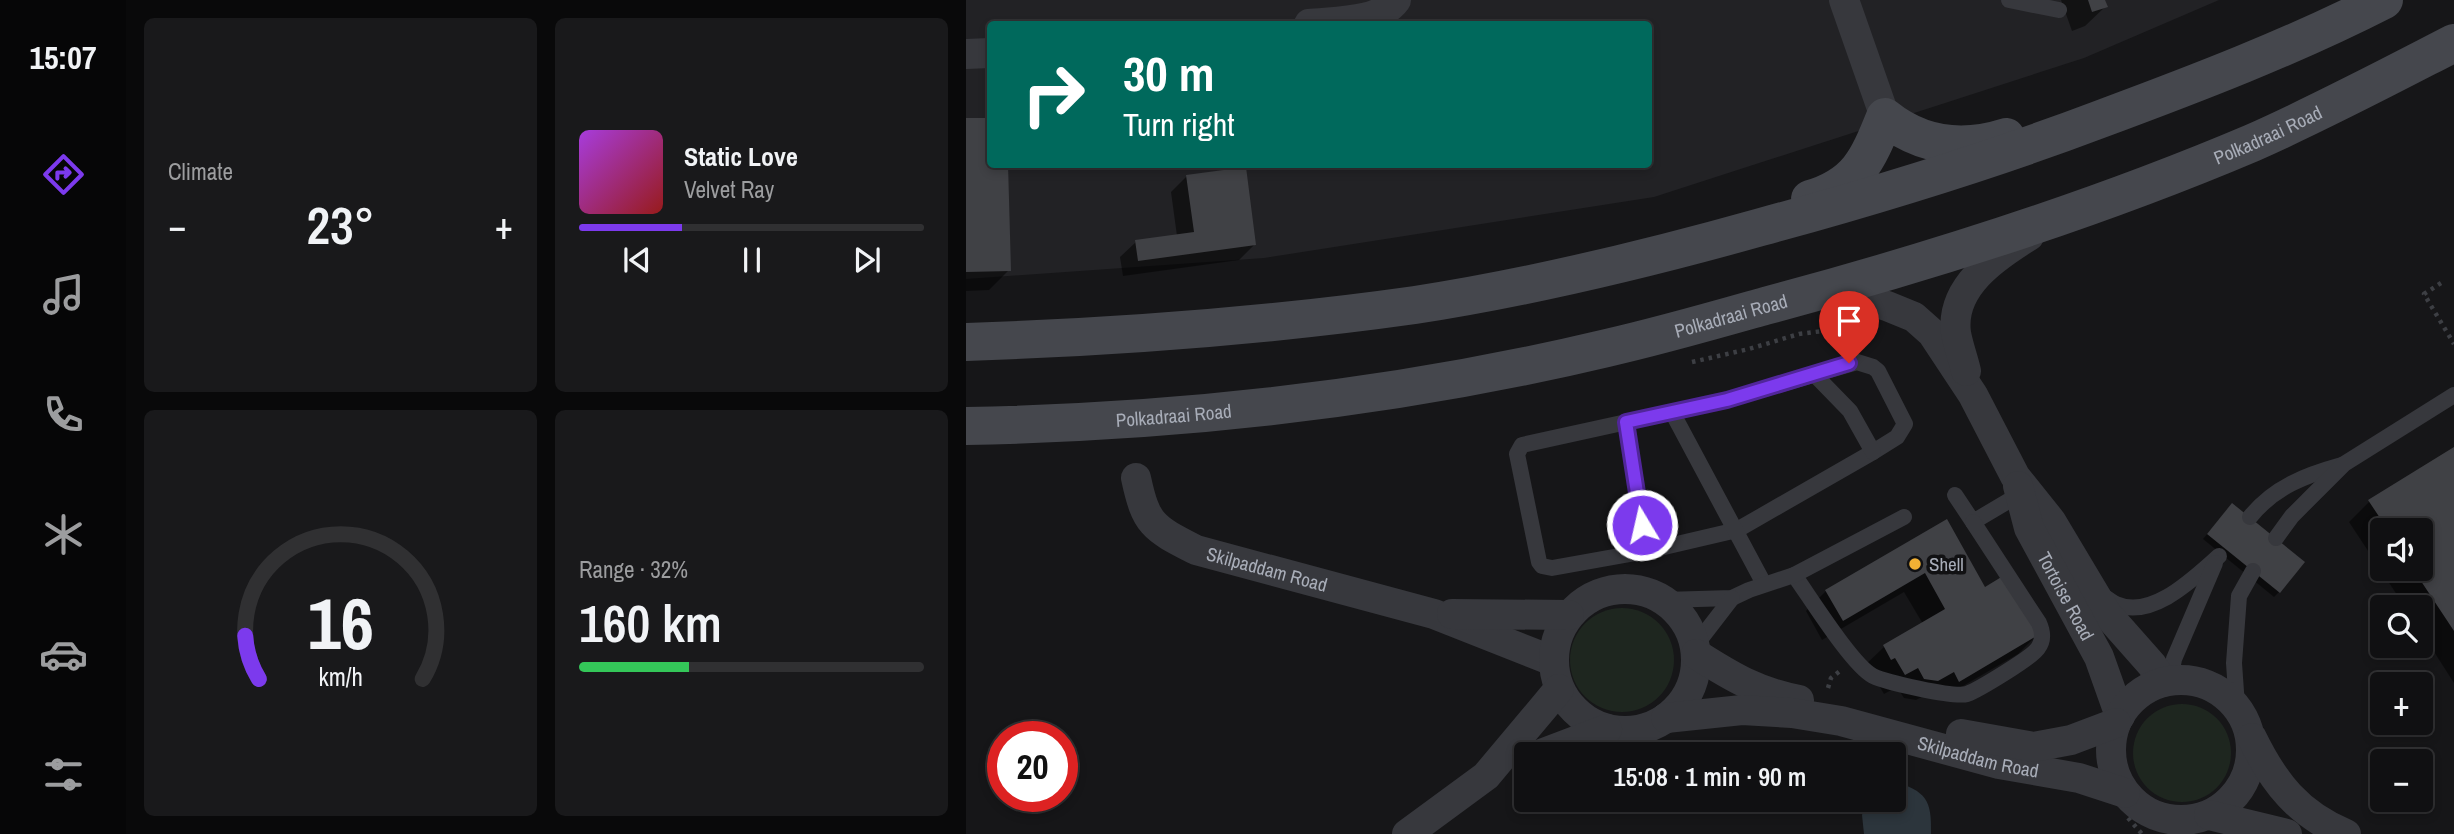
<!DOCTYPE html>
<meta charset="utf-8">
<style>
:root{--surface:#101012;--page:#19191b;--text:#f1f3f6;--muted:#9c9d9f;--line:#303032;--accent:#7c3aed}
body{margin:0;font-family:"Archivo Narrow",sans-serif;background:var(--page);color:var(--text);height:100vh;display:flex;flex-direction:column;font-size:26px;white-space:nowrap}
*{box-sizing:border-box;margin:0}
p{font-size:23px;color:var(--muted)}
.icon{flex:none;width:38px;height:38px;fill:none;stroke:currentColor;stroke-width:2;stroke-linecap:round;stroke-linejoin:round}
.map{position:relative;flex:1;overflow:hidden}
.details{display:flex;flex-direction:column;gap:18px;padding:18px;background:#09090a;width:840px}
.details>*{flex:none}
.guide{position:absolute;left:21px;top:21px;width:665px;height:147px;border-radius:7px;box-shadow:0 4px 10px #0003,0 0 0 2px var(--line);background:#00695c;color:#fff;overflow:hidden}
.tools{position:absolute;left:1404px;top:518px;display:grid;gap:14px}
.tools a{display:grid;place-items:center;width:63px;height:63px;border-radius:7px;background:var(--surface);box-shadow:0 4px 10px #0003,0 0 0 2px var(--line);font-size:35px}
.speed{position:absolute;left:21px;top:721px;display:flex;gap:14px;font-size:35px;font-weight:700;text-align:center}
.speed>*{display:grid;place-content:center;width:91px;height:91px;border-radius:50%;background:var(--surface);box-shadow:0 4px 10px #0003,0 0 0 2px var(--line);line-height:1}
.speed .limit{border:10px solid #d22;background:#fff;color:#111}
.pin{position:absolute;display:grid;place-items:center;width:60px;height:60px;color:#fff;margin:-72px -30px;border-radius:50% 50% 50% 0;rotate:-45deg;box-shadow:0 0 7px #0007}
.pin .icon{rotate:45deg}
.me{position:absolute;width:77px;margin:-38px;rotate:351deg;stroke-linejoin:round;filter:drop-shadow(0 0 5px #0008)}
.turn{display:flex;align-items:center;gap:24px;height:147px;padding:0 21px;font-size:32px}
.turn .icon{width:91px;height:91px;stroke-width:2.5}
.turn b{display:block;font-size:49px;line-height:60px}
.big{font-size:52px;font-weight:600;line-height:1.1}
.details .card{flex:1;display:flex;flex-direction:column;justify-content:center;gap:10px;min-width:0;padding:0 24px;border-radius:10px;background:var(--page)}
.details .dial{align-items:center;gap:0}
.dial svg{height:182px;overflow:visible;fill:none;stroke:var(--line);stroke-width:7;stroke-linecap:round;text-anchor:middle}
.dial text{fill:var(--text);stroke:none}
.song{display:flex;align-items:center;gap:21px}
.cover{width:84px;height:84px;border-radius:10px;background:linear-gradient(135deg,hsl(280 70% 55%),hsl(0 70% 35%))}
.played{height:7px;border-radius:4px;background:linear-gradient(90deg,var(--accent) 30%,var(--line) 30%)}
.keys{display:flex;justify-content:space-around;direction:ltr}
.heat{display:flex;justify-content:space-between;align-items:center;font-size:38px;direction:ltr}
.charge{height:10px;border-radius:5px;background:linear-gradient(90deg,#34c759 32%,var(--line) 0)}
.details .tiles{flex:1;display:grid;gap:18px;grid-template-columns:repeat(2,1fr)}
.trip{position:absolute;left:548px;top:742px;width:392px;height:70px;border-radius:7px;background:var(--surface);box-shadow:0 4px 10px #0003,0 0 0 2px var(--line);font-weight:600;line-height:70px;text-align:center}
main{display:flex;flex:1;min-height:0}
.tabs{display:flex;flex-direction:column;width:126px;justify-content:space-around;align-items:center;background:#060607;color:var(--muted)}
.tabs .icon{width:49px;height:49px}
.tabs .active{color:var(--accent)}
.tabs b{font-size:32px;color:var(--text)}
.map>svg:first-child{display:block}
.built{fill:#222225;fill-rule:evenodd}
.green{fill:#1e261f}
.water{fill:#2c353c}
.shadow{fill:#0007;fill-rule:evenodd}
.building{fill:#404145}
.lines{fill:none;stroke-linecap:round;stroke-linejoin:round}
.path{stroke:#3d3f44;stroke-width:4.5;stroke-dasharray:3.5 5;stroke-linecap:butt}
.service{stroke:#37383d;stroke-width:16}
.minor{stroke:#37383d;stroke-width:30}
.secondary{stroke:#45474d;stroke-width:38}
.route-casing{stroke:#51269a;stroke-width:18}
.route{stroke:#7c3aed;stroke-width:12}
.poi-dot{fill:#f2b134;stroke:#111113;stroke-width:2.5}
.labels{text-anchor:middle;stroke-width:7;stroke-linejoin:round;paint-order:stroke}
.street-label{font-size:19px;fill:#a8adb8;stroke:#111113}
.poi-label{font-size:19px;fill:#a8adb8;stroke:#111113;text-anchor:start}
</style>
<main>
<nav class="tabs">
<b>15:07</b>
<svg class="icon active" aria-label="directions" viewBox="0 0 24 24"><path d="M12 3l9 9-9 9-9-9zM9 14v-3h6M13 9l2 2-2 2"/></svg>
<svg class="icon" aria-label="music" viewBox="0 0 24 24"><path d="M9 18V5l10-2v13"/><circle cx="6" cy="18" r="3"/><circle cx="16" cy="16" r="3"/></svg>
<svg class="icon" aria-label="phone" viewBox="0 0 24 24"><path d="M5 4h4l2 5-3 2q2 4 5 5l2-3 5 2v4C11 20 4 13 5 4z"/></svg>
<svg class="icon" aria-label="climate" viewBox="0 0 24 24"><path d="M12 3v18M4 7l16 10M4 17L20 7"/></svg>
<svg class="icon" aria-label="car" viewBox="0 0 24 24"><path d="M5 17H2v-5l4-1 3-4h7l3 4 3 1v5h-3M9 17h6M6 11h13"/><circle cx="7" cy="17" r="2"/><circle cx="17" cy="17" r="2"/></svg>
<svg class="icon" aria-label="filters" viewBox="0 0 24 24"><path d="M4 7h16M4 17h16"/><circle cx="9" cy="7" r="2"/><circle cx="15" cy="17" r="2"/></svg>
</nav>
<section class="details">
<div class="tiles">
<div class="card"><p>Climate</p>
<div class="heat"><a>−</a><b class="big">23°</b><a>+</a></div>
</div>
<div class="card">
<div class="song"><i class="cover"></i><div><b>Static Love</b><p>Velvet Ray</p></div></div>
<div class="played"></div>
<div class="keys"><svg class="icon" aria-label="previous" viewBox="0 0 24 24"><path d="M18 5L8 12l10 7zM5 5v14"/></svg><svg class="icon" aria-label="pause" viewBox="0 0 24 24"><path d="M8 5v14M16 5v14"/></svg><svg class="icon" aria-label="next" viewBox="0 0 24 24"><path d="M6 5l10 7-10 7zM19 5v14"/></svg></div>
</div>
<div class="card dial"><svg viewBox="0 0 100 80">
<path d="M14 69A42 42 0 1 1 86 69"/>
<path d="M14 69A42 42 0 0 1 8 50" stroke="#7c3aed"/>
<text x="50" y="56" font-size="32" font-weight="700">16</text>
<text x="50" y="72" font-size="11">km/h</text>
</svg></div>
<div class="card"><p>Range · 32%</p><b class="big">160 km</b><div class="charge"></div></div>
</div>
</section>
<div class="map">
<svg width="1488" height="834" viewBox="0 0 1488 834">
<rect width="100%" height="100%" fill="#161618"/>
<path class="built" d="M0,0H1253L1118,58L688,197L298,258L0,279ZM24,24H682V164H24Z"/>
<g class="green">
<circle cx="656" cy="660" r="52"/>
<circle cx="1216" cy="753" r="49"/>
</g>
<path class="water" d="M928,781C960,792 966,799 965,834H898L896,815L902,800H928Z"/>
<g class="shadow">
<path d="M1095,0H1137L1140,6L1119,26L1106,31Z"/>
<path d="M24,119V164L43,270L23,290L0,291V120Z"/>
<path d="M221,176L288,245L273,260L157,276L154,257L170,242L211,236L205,192Z"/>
<path d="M1488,449V683L1454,630V607H1439L1383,522L1403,502ZM1416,530H1454V569H1416Z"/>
<path d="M1261,510L1313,592L1308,597L1237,539Z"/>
<path d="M980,522L1019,589L1072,634L1052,654L973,700L967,691L950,700L938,698L931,687L918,694L908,677L897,667L918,647L957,624L938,592L856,640L840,611L860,591Z"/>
</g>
<g class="building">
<path d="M1122,0H1139L1142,7L1126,12Z"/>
<path d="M0,118H24V164H42L45,271L0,272Z"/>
<path d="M280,167L290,245L172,261L169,240L228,232L220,175Z"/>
<path d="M1488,447V631L1447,569H1454V530H1422L1402,500Z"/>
<path d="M1266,503L1339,562L1314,593L1241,534Z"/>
<path d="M981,519L1019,587L1037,576L1074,634L993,682L988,672L972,681L958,679L952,668L939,675L929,658L925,660L917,645L979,609L959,573L877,621L859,590Z"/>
</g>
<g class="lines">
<g class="path">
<path d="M1475,283L1458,294L1488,344"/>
<path d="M726,362L783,349L833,334L888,327"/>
<path d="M862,688L865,678L874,671"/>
<path d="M1162,818L1176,834"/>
</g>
<g class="service">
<path d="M1043,0L1093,10"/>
<path d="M891,362L907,367L912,371L939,424L931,437L907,452L771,530L681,551L586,568L576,566L573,562L551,454L556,445L761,400Z"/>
<path d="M848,374L884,411L907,452"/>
<path d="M706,412L798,584"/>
<path d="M660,422L681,551"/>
<path d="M989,495L1007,522L1059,491"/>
<path d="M1284,517C1308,487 1340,475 1376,465"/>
<path d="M1310,538L1326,516L1378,464L1488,395"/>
<path d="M828,575C844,597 886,665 907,676C919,682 988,698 1001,694C1012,690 1067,657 1072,648C1078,640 1077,632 1073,623L1007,522"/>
<path d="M1136,595C1141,598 1145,602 1150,604C1186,620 1228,578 1253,556"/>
<path d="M698,600L766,598L783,590L828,575L938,517"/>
<path d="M729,646L766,598"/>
<path d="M1204,681L1208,659L1249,563"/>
<path d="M1271,706L1268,663L1273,596L1287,571"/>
</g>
<g class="minor">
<path d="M878,0L919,117"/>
<path d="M343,24C369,21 413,23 430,0"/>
<path d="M0,54L24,53"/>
<path d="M863,289L921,306L948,317L966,333L1007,395L1049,476L1085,521L1140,613L1186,665L1197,682"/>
<path d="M1000,371C997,358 992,345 990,333C984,287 1029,257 1063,236"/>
<path id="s1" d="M170,478C180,525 187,528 230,550L468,614L587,661"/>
<path id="s2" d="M1052,486L1063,528L1133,657L1154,716"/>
<circle cx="659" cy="660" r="71"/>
<path d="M486,614L603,615"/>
<path d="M730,654C766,677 791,692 833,700"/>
<circle cx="1215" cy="750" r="70"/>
<path id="s3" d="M700,718L776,710L826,713L875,721L1033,764L1113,778L1159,793"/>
<path d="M995,734L1068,747L1105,740L1150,723"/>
<path d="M1286,738C1308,783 1332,814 1380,834"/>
<path d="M575,754L641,729"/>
<path d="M1243,815L1321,834"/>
<path d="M441,834L520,776L593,689"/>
</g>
<g class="secondary">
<path d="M844,199C892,185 902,159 919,117C955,146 996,151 1040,137"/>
<path d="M0,342C150,337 300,326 449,305C566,287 681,259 795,227C909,196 1021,162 1132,120C1229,84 1326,47 1418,0"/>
<path id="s4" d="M0,426C215,422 431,398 641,348C694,336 746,321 799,306C964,262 1128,210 1286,143C1354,113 1422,77 1488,43"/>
</g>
</g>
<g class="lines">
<g class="route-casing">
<path id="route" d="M676,525L660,422L761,400L883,363"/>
</g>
<use href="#route" class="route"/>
</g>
<circle class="poi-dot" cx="949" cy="564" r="7"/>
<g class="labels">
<g class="street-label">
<text dy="7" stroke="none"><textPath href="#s4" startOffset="1342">Polkadraai Road</textPath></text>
<text dy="7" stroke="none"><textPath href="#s4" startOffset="775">Polkadraai Road</textPath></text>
<text dy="7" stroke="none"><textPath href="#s4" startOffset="208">Polkadraai Road</textPath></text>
<text dy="7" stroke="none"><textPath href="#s1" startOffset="173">Skilpaddam Road</textPath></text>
<text dy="7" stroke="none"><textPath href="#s2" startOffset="121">Tortoise Road</textPath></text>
<text dy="7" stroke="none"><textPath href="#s3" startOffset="318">Skilpaddam Road</textPath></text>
</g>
<g class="poi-label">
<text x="963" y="571">Shell</text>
</g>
</g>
</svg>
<div class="tools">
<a><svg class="icon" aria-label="sound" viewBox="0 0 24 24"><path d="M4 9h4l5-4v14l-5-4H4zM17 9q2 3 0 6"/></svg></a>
<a><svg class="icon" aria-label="search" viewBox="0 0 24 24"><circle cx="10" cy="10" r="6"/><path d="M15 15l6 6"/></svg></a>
<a>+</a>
<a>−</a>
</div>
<div class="speed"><div class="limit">20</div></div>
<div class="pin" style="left:883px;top:363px;background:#d93025"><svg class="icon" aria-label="arrive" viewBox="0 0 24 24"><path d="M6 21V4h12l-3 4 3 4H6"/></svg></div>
<svg class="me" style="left:676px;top:525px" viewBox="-20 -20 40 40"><circle r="17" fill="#7c3aed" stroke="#fff" stroke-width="3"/><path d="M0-11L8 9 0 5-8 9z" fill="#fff"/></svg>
<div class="trip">15:08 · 1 min · 90 m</div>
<div class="guide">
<div class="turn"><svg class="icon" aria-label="right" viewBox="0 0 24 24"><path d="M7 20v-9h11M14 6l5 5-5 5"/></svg><div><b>30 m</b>Turn right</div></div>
</div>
</div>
</main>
